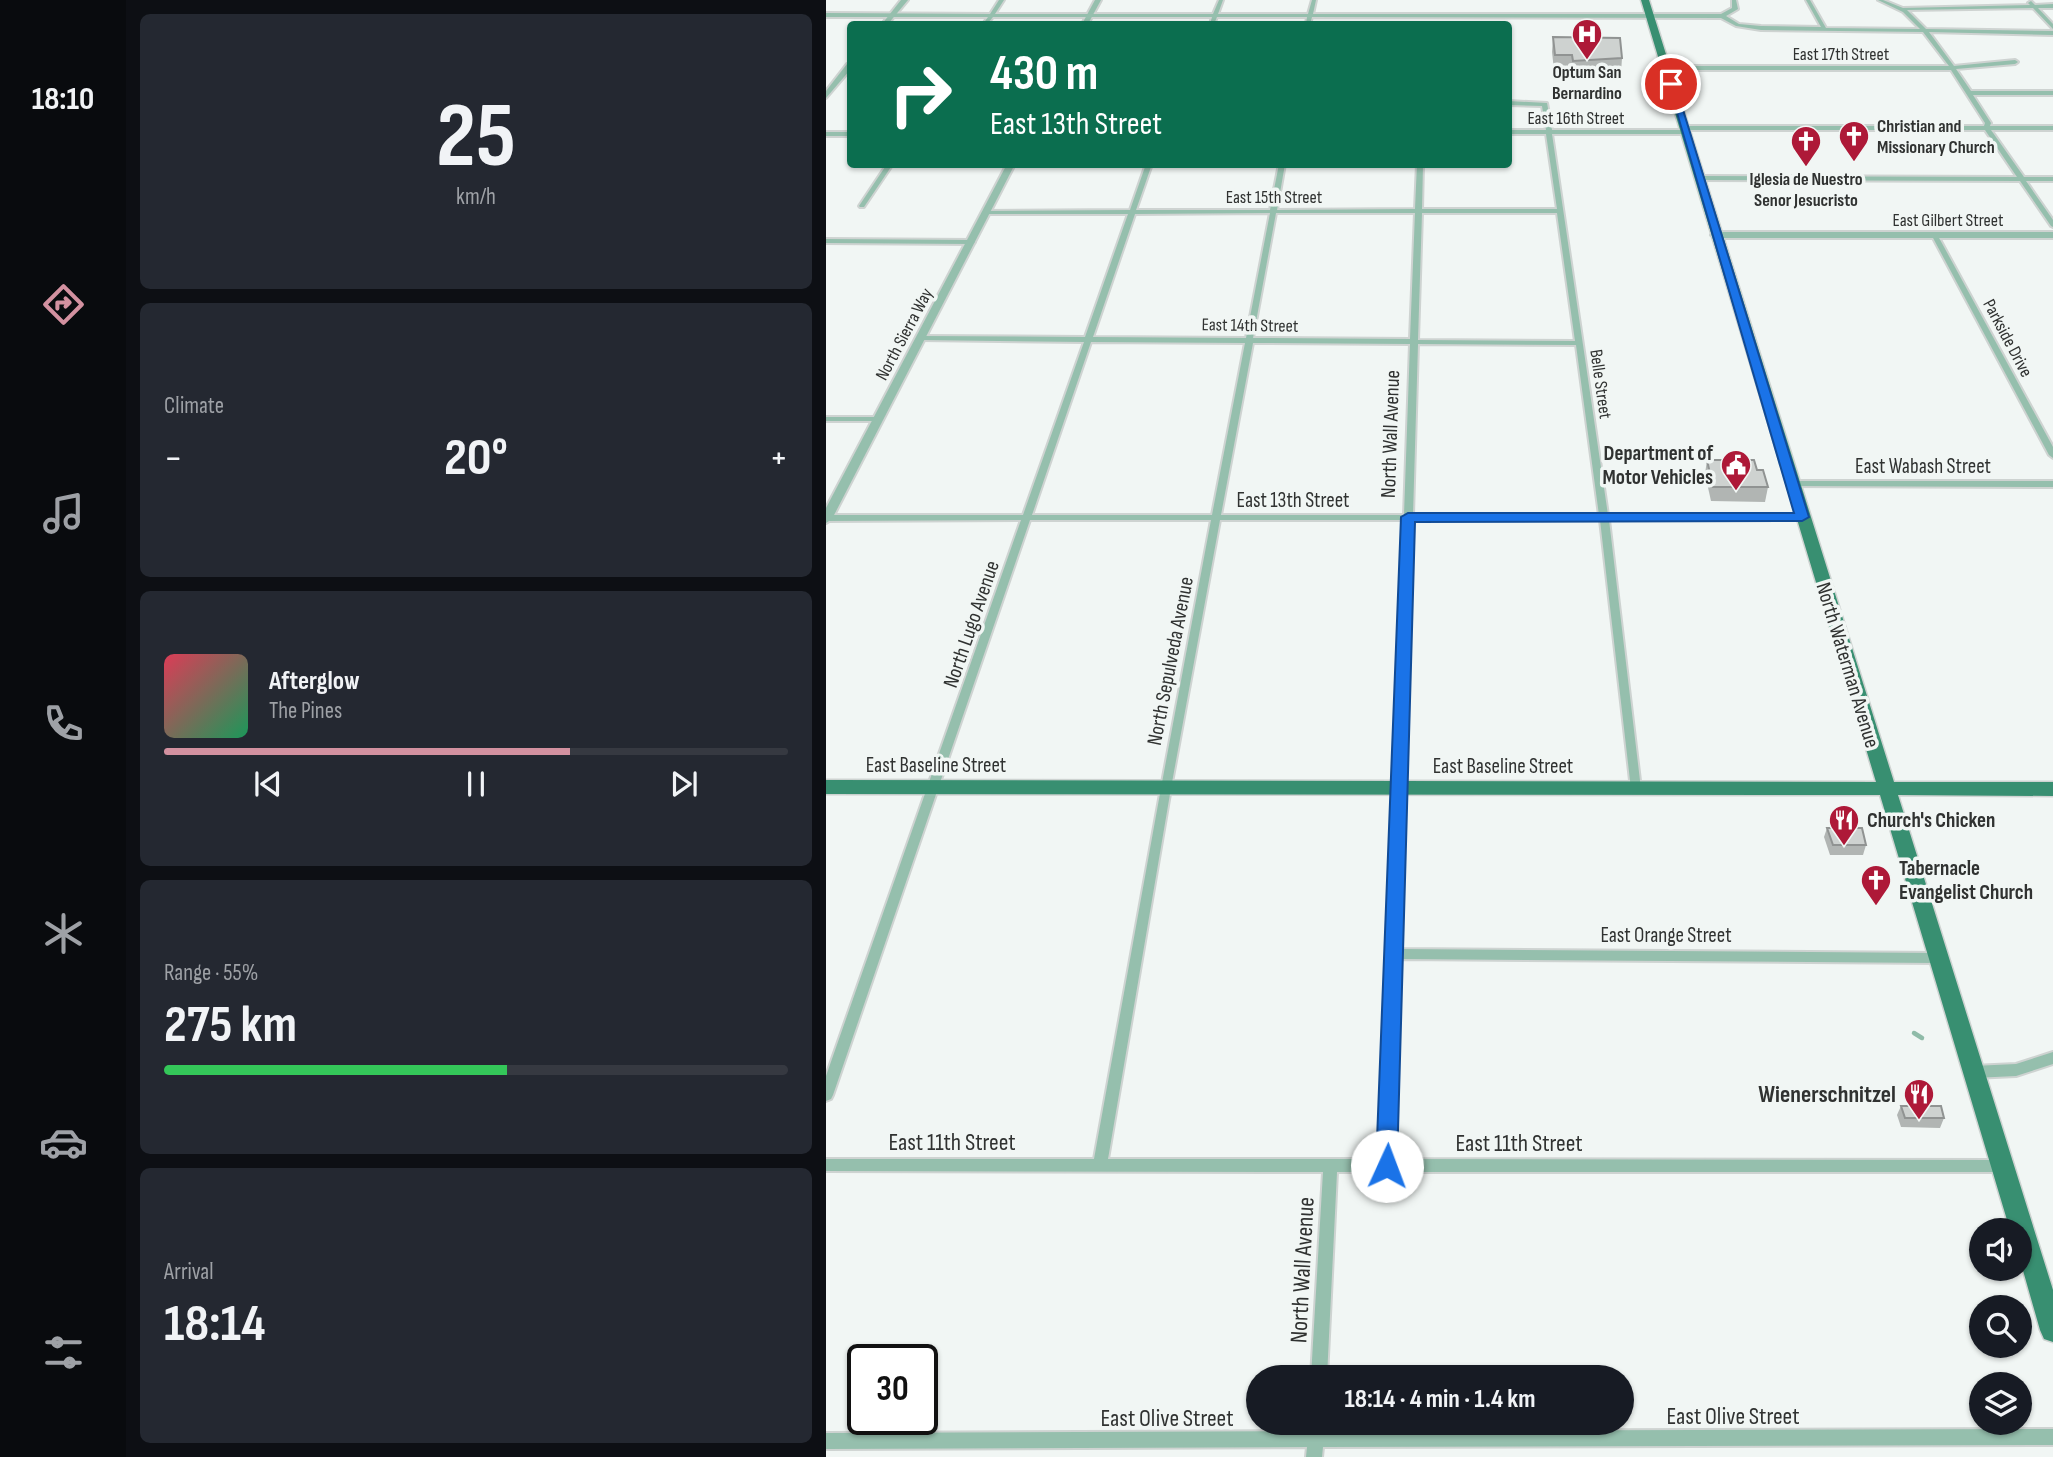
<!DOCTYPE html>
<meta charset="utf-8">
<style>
:root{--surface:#171b24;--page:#242831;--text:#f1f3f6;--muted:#9ea1a6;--line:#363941;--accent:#d391a0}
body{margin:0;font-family:"Sofia Sans Condensed",sans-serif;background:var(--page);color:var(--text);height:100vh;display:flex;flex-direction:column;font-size:26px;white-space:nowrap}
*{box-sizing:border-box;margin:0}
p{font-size:23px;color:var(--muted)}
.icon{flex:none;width:38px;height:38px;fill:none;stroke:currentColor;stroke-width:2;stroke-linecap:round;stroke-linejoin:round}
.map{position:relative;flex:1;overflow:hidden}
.sheet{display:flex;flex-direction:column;gap:14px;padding:14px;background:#0d0f14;width:700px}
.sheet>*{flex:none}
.top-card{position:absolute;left:21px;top:21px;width:665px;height:147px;border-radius:7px;box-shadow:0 2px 5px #0004;background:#0b6e4f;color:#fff;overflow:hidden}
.controls{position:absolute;left:1143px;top:1218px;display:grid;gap:14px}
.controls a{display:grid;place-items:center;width:63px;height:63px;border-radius:50%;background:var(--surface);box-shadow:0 2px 5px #0004;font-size:35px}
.speed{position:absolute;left:21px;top:1344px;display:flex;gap:14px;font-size:35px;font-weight:700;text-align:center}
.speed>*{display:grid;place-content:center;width:91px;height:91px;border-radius:50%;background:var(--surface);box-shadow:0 2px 5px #0004;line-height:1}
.speed .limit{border:4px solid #111;border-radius:10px;background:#fff;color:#111}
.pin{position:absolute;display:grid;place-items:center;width:60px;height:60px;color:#fff;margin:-30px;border:4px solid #fff;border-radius:50%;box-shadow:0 2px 7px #0007}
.me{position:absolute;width:77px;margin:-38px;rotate:2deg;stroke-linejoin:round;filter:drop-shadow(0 0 5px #0008)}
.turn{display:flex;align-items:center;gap:24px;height:147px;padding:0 28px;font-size:32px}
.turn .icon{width:91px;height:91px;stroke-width:2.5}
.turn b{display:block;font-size:49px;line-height:60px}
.big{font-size:52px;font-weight:700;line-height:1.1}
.sheet .widget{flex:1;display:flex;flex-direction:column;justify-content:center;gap:10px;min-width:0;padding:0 24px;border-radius:10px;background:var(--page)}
.sheet .dial{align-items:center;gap:0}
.dial b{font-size:91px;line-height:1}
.song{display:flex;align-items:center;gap:21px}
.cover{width:84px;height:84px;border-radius:10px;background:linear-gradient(135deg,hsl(350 70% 55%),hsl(150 70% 35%))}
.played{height:7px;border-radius:4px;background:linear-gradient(90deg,var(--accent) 65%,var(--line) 65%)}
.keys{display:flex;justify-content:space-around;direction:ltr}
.heat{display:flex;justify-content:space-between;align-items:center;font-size:38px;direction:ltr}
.charge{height:10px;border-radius:5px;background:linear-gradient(90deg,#34c759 55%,var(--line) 0)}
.trip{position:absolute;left:420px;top:1365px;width:388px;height:70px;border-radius:35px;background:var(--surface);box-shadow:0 2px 5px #0004;font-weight:700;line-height:70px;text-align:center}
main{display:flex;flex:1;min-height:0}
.tabs{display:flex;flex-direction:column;width:126px;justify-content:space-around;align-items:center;background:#090b0e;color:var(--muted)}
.tabs .icon{width:49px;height:49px}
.tabs .current{color:var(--accent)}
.tabs b{font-size:32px;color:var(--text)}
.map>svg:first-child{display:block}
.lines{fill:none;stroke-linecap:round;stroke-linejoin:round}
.stream{stroke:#8fbba8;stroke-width:4.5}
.minor-casing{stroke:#ced3d1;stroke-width:4}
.tertiary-casing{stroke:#ced3d1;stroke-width:4}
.primary-casing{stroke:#ced3d1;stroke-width:3}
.minor{fill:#95bfad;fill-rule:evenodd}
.tertiary{fill:#95bfad;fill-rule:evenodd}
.primary{fill:#388f71;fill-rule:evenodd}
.wall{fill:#b1b5b3}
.building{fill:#ced2d0;stroke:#909392;stroke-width:2}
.route{fill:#1a73e8;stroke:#114b97;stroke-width:2}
.labels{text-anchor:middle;stroke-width:7;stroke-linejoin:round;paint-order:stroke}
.far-street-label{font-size:18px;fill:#303231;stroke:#f1f6f4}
.far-poi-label{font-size:18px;font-weight:bold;fill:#303231;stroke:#f1f6f4}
.street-label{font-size:21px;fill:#303231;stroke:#f1f6f4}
.poi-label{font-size:21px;font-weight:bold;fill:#303231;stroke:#f1f6f4;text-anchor:start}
.near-poi-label{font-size:24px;font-weight:bold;fill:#303231;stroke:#f1f6f4;text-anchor:end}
.near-street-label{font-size:24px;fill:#303231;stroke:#f1f6f4}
</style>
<main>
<nav class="tabs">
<b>18:10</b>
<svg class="icon current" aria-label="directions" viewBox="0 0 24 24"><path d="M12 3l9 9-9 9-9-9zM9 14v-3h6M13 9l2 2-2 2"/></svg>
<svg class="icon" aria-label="music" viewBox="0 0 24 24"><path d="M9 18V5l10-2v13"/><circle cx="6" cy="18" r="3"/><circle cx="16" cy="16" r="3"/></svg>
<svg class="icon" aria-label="phone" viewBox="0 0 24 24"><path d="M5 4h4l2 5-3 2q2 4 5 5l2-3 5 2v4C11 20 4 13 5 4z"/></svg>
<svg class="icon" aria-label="climate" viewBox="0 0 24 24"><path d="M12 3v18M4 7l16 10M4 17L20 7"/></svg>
<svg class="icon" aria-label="car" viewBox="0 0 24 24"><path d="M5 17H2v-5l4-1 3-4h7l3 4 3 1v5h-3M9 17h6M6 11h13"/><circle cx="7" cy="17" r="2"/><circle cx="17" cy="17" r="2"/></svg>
<svg class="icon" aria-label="filters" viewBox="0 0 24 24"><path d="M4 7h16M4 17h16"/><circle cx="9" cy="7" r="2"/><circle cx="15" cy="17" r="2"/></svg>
</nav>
<section class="sheet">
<div class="widget dial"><b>25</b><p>km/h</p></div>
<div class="widget"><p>Climate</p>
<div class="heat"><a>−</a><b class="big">20°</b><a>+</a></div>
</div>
<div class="widget">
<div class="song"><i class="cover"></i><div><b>Afterglow</b><p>The Pines</p></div></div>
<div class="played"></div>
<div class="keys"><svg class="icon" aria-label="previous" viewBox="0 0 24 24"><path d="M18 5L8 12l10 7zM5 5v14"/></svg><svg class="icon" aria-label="pause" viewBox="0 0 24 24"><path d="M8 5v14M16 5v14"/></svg><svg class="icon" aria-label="next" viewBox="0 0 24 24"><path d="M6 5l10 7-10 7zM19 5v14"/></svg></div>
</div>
<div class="widget"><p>Range · 55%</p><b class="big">275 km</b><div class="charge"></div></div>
<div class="widget"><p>Arrival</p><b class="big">18:14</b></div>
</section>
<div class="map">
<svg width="1227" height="1457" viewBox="0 0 1227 1457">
<rect width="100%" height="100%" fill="#f1f6f4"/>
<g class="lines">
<path class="stream" d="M1088,1033L1096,1038"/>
<g class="minor-casing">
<g id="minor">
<path d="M173,0H178L169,14H387L393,0H397L392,14H482L486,0H490L487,14H895L906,8V0H910L912,9L900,16L913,24L935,26L995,27L980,0H984L1000,28L1094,29L1077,12L1052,0H1057L1077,8L1204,5L1202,3L1205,1L1209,5L1227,4V8H1212L1227,24V29L1207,8L1081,10L1100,29L1227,31V35L1103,32L1128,66L1189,60L1192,62L1189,64L1130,69L1145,91H1227V95H1147L1165,123L1164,126H1227V130H1165L1198,177H1227V181H1200L1227,220V227L1225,226L1194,181L873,180L870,178L873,176L1191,177L1159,130H858L855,128L858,126H1158L1159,123L1125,70H840L837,68L840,66H1123L1097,32L935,30L910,26L895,18L486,17L484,24H480L481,17H391L388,24H384L386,17H167L161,24H157L162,17H0V13L164,14Z"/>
<path d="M682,101L721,103L726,130H859L862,132L859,134H726L782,515L976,514L980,517L976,520H783L815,789L814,792H806L805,789L774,520H587L574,949L1111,953L1115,954L1117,958L1115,962L1111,963L574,959L568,1159L1176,1160L1181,1162L1183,1166L1181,1170L1176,1172H511L501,1377H485L497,1172L0,1171V1159H268L335,788L385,520H204L7,1095L5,1099L0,1101V1076L195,520L0,521V515H197L258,342L95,340L91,338L95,336L259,337L302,214H161L159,213V211L304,210L320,164H326L310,210H444L453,164H459L451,210L589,209L591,164H597L596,209H731L720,134H682V130H720L716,106L682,105ZM444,213L420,338L267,337L309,214ZM450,213H589L584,339L427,338ZM596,213H731L749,341L592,340ZM265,342L419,343L386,515H206ZM427,343L584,344L578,515H395ZM592,344L750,345L773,515H587ZM394,520H578L554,1159H282L345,788Z"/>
<rect x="0" y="132" width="24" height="4"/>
<path d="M61,164H67L38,207H34L33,206Z"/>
<path d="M1109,234L1112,236L1227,447V458L1223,455L1106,236Z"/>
<path d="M0,239L146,240L149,242L146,244L0,243Z"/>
<path d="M0,417H53L57,419L53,421H0Z"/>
<path d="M966,481H1227V487L963,486L962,484Z"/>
<path d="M1227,1052V1064L1190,1076L1147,1078L1142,1076L1140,1072L1142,1068L1147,1066L1190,1064Z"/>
<path d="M482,1423H498L497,1431L1227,1429V1445L497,1447L496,1457H480L481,1447L0,1449V1433L482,1431Z"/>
</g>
</g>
<g class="tertiary-casing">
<g id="tertiary">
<path d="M75,0H82L62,24H56Z"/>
<path d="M269,0H275L262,24H256Z"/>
<path d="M21,64H24V70L0,98V91Z"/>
<path d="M181,164H189L6,519L0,523V508Z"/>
<path d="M1227,232V238H890L885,235L890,232Z"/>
</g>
</g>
<g class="primary-casing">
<path id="primary" d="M815,0H823L1068,782H1227V796L1072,795L1227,1290V1342L1218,1339L1214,1330L1194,1260V1230H1184L1054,795L0,794V780L1050,782Z"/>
</g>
<use href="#minor" class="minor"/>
<use href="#tertiary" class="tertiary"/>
<use href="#primary" class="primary"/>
</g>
<g class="wall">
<path d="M727,37L796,58L795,73L746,76L745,70H728L726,52Z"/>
<path d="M881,460L931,470L942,487L939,502L885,501L879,474Z"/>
<path d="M1001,828L1040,845L1037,855H1004L998,837Z"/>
<path d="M1075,1106L1118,1118L1114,1128L1075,1127L1071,1115Z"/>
</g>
<g class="building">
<path d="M727,37L794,38L796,58L747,61L746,55H729Z"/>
<path d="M881,460H928L931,470H937L942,487H887Z"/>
<path d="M1001,828H1036L1040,845H1007Z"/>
<path d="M1075,1106H1115L1118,1118H1079Z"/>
</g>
<path class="route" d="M842,82L849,84L983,517L976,521L589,522L571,1166L568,1172L561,1175L553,1172L550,1166L575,517L582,513H968Z"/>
<defs>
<g id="hospital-pin" transform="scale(1.575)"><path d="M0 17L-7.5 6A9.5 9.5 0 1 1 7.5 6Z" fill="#ae1938" stroke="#f1f6f4"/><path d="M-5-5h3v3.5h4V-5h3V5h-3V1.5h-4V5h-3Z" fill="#fff"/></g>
<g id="church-pin" transform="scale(1.575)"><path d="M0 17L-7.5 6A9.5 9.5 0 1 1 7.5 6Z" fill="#ae1938" stroke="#f1f6f4"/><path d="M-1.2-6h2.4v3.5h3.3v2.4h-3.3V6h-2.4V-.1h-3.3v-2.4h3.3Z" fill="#fff"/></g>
<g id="civic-pin" transform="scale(1.575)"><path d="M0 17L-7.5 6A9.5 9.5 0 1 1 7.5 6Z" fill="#ae1938" stroke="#f1f6f4"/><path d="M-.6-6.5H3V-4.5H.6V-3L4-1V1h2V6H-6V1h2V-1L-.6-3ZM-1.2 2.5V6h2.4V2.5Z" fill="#fff"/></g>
<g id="restaurant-pin" transform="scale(1.575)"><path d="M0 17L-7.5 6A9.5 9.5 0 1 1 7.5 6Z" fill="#ae1938" stroke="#f1f6f4"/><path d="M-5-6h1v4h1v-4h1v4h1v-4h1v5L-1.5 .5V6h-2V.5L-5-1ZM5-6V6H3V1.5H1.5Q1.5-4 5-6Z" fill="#fff"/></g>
</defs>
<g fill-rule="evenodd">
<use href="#hospital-pin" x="761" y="34"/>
<use href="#church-pin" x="1028" y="136"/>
<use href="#church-pin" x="980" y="141"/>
<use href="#civic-pin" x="910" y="465"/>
<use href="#restaurant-pin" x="1018" y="820"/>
<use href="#church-pin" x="1050" y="880"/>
<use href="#restaurant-pin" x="1093" y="1094"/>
</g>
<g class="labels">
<g class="far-street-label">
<text x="1015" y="60">East 17th Street</text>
<text x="750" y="124">East 16th Street</text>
<text x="448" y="203">East 15th Street</text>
<text x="1122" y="226">East Gilbert Street</text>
<text transform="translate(424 325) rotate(1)" y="6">East 14th Street</text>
<text transform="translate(78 334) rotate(-62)" y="6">North Sierra Way</text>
<text transform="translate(1182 338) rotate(62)" y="6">Parkside Drive</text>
<text transform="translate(775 384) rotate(82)" y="6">Belle Street</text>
</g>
<g class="far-poi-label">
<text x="761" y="78">Optum San<tspan x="761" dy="21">Bernardino</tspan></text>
<text x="1051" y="132" text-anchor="start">Christian and<tspan x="1051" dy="21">Missionary Church</tspan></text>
<text x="980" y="185">Iglesia de Nuestro<tspan x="980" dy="21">Senor Jesucristo</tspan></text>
</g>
<g class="street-label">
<text transform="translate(564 434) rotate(-88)" y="7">North Wall Avenue</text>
<text x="1097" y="473">East Wabash Street</text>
<text x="467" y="507">East 13th Street</text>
<text transform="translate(145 624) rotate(-71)" y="7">North Lugo Avenue</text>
<text transform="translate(344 661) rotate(-79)" y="7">North Sepulveda Avenue</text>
<text transform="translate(1022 665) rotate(73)" y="7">North Waterman Avenue</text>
<text x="110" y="772">East Baseline Street</text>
<text x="677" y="773">East Baseline Street</text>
<text x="840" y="942">East Orange Street</text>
</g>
<g class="poi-label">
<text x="887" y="460" text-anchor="end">Department of<tspan x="887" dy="24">Motor Vehicles</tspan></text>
<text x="1041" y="827">Church's Chicken</text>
<text x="1073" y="875">Tabernacle<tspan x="1073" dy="24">Evangelist Church</tspan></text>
</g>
<g class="near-poi-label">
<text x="1070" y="1102">Wienerschnitzel</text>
</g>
<g class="near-street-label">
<text x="126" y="1150">East 11th Street</text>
<text x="693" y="1151">East 11th Street</text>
<text transform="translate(476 1270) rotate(-87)" y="8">North Wall Avenue</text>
<text x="907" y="1424">East Olive Street</text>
<text x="341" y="1426">East Olive Street</text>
</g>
</g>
</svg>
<div class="controls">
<a><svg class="icon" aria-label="sound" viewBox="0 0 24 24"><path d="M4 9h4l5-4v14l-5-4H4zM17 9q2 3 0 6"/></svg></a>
<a><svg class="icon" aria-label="search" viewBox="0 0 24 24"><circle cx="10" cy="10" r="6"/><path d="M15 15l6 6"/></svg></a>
<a><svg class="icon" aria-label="layers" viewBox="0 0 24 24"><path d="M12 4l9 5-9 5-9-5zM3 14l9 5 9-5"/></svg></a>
</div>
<div class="speed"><div class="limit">30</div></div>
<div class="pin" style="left:845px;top:84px;background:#d93025"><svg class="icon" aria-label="arrive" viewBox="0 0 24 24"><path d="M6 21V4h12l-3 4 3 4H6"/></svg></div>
<svg class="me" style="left:561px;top:1166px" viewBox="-20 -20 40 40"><circle r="19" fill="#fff"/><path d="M0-13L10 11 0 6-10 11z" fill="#1a73e8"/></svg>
<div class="trip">18:14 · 4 min · 1.4 km</div>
<div class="top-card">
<div class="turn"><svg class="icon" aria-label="right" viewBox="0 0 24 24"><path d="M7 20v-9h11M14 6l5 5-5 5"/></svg><div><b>430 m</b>East 13th Street</div></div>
</div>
</div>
</main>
